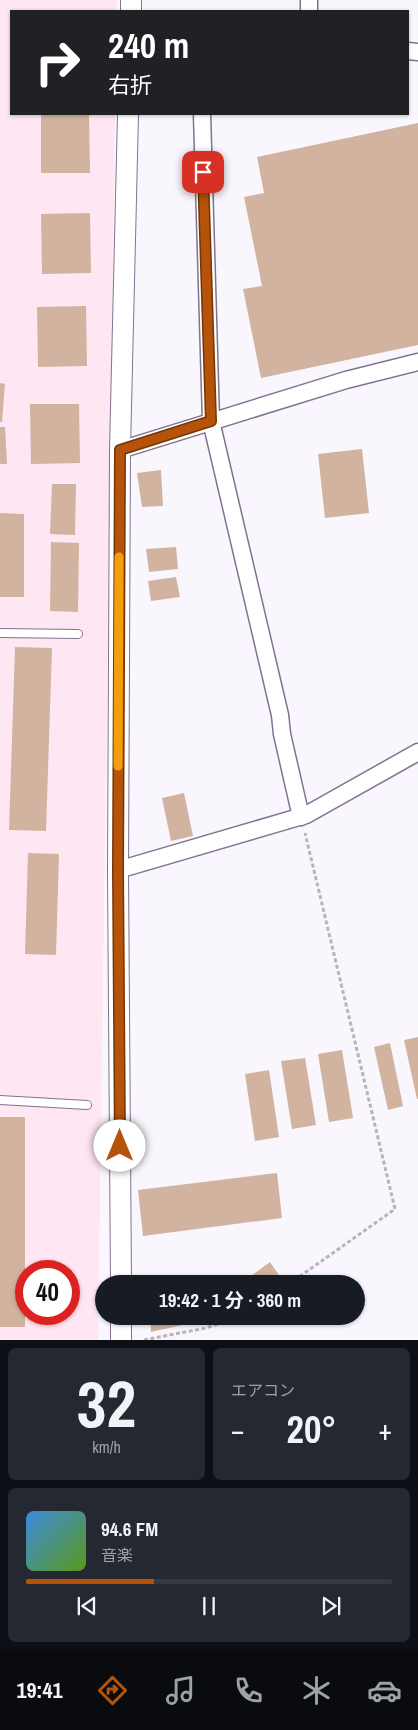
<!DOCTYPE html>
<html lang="ja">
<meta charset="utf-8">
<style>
:root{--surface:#171b24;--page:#242831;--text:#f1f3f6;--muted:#9ea1a6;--line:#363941;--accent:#b45309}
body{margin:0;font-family:"Archivo Narrow","Noto Sans JP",sans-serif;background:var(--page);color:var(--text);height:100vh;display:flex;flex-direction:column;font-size:19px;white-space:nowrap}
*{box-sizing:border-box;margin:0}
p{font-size:16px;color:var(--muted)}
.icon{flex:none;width:28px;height:28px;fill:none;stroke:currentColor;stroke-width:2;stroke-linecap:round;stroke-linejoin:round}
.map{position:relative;height:1340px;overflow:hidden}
.details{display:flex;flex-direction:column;gap:8px;padding:8px;background:#0d0f14;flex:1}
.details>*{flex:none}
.banner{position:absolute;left:10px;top:10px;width:399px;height:105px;border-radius:0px;box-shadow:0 1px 4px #0004;background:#202124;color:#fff;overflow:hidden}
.speed{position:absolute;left:15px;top:1260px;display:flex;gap:10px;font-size:25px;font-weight:700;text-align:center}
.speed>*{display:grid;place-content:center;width:65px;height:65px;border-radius:50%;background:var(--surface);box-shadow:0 1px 4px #0004;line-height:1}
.speed .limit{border:8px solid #d22;background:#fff;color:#111}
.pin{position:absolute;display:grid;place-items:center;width:42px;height:42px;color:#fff;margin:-21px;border-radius:10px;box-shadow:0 2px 8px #0006}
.me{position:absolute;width:55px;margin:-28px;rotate:0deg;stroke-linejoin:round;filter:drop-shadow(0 0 4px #0008)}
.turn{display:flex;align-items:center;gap:18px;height:105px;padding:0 15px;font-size:22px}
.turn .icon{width:65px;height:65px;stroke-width:2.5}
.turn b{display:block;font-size:35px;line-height:42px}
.big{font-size:38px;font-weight:700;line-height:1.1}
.details .tile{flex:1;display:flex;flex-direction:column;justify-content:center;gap:8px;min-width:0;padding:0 18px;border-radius:8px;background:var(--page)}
.details .dial{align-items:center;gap:0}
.dial b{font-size:65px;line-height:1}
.song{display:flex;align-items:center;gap:15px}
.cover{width:60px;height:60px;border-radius:8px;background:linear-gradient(135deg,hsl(210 70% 55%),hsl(90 70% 35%))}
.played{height:5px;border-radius:2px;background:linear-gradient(90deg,var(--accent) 35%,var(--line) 35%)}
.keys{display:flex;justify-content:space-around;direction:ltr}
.heat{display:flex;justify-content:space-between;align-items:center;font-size:28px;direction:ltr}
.details .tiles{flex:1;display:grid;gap:8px;grid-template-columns:1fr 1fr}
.tile:last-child{grid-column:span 2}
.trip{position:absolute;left:95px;top:1275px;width:270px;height:50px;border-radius:25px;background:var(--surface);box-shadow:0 1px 4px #0004;font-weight:700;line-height:50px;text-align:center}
.menu{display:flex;height:80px;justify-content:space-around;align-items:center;background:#090b0e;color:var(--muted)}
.menu .icon{width:35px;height:35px}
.menu .on{color:var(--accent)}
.menu b{font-size:22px;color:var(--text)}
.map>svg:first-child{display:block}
.industrial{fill:#fee6f2;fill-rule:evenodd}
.building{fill:#d2b39f}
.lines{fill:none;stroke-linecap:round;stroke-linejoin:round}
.service-casing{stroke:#807390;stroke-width:10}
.minor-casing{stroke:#807390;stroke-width:19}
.tertiary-casing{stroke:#807390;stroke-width:22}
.path{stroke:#b7b4bc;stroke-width:3;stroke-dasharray:4 2.5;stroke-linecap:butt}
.service{stroke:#fff;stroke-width:8}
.minor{stroke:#fff;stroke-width:16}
.tertiary{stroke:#fff;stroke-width:20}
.route-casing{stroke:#753606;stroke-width:12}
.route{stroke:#b45309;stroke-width:9}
.slow{stroke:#f59e0b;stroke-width:9}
</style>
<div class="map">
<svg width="418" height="1340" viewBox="0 0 418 1340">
<rect width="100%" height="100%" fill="#f9f7fd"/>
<path class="industrial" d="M0,0H117L116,11H11V114H115L98,1340H0ZM26,1271H69V1314H26Z"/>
<g class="building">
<path d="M41,114H89L90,173H41Z"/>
<path d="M418,123V345L261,378L243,289L262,286L244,197L264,193L257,157Z"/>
<path d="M90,213L91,273L42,274L41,214Z"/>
<path d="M86,306L87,366L38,367L37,307Z"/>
<path d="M0,383L5,384L2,422H0Z"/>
<path d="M30,404H79L80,463L31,464Z"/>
<path d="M0,427H5L7,464H0Z"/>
<path d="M362,449L369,513L325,518L318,454Z"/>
<path d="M161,470L163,506L142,507L137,473Z"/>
<path d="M52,484H76L75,535L50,534Z"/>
<path d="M0,513L24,514V597H0Z"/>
<path d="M51,542L79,543L78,612L50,611Z"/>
<path d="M176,547L178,569L149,572L146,549Z"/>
<path d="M176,577L180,597L151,601L148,581Z"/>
<path d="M15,647L52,648L46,831L9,830Z"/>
<path d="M184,793L193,836L171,841L162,798Z"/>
<path d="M28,853L59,854L56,955L25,954Z"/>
<path d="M418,1037V1099H417L404,1040Z"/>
<path d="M390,1043L403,1106L388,1110L374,1047Z"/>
<path d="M342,1050L353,1118L329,1122L318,1054Z"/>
<path d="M305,1058L316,1125L292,1129L281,1061Z"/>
<path d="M269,1070L279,1137L255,1141L245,1074Z"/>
<rect x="0" y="1117" width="25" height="210"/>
<path d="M277,1173L282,1218L143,1236L138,1190Z"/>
<path d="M270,1262L281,1278L274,1284H240Z"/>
<path d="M150,1316H219V1317L151,1332Z"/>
</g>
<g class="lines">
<g class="service-casing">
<g id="service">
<path d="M0,633L78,634"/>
<path d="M0,1100L87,1105"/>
</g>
</g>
<g class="minor-casing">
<g id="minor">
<path d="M309,0V11"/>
<path d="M408,51L418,52"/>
<path d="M202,114L211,421L280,715L282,734L301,817"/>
<path d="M120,450L346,380L418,362"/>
<path d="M118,870L306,815L418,752"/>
</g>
</g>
<g class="tertiary-casing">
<g id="tertiary">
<path d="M131,11V0"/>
<path d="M121,1284L118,870L120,450L128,114"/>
<path d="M121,1316V1340"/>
</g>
</g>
<g class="path">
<path d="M289,1284L395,1209L305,833"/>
<path d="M144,1340L206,1328L243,1316"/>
</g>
<use href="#service" class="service"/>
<use href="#minor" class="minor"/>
<use href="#tertiary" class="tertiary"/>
</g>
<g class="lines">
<g class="route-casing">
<path id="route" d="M120,1146L118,870L120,450L211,421L203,172"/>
</g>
<use href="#route" class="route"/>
<path class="slow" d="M118,766L119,557"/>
</g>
</svg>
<div class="speed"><div class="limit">40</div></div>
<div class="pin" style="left:203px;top:172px;background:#d93025"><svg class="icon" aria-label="arrive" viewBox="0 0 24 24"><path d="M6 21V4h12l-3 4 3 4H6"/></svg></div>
<svg class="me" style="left:120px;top:1146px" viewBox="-20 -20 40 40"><circle r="19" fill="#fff"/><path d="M0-13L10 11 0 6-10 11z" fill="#b45309"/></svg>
<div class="trip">19:42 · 1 分 · 360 m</div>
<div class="banner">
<div class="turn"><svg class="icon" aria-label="right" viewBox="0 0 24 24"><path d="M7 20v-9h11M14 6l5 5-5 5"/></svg><div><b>240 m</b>右折</div></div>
</div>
</div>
<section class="details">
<div class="tiles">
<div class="tile dial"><b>32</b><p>km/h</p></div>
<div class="tile"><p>エアコン</p>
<div class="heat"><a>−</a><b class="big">20°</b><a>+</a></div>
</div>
<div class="tile">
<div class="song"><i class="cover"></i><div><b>94.6 FM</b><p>音楽</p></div></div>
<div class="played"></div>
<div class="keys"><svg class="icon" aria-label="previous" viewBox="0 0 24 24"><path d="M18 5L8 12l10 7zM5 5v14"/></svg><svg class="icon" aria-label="pause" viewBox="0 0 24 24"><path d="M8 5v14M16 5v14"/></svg><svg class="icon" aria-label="next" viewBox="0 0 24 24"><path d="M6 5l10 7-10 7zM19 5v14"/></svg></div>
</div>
</div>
</section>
<nav class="menu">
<b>19:41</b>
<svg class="icon on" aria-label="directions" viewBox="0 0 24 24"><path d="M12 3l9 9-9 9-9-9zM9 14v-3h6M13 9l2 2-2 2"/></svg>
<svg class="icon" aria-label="music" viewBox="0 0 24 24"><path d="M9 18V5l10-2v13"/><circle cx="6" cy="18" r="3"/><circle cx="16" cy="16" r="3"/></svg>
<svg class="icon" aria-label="phone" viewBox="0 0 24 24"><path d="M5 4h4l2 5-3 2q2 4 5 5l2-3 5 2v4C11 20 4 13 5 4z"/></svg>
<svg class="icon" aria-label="climate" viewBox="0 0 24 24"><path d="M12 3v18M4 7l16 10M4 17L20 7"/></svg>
<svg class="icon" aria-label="car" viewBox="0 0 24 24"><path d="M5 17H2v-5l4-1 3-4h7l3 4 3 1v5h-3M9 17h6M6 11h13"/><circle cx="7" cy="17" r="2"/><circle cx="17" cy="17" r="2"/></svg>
</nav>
